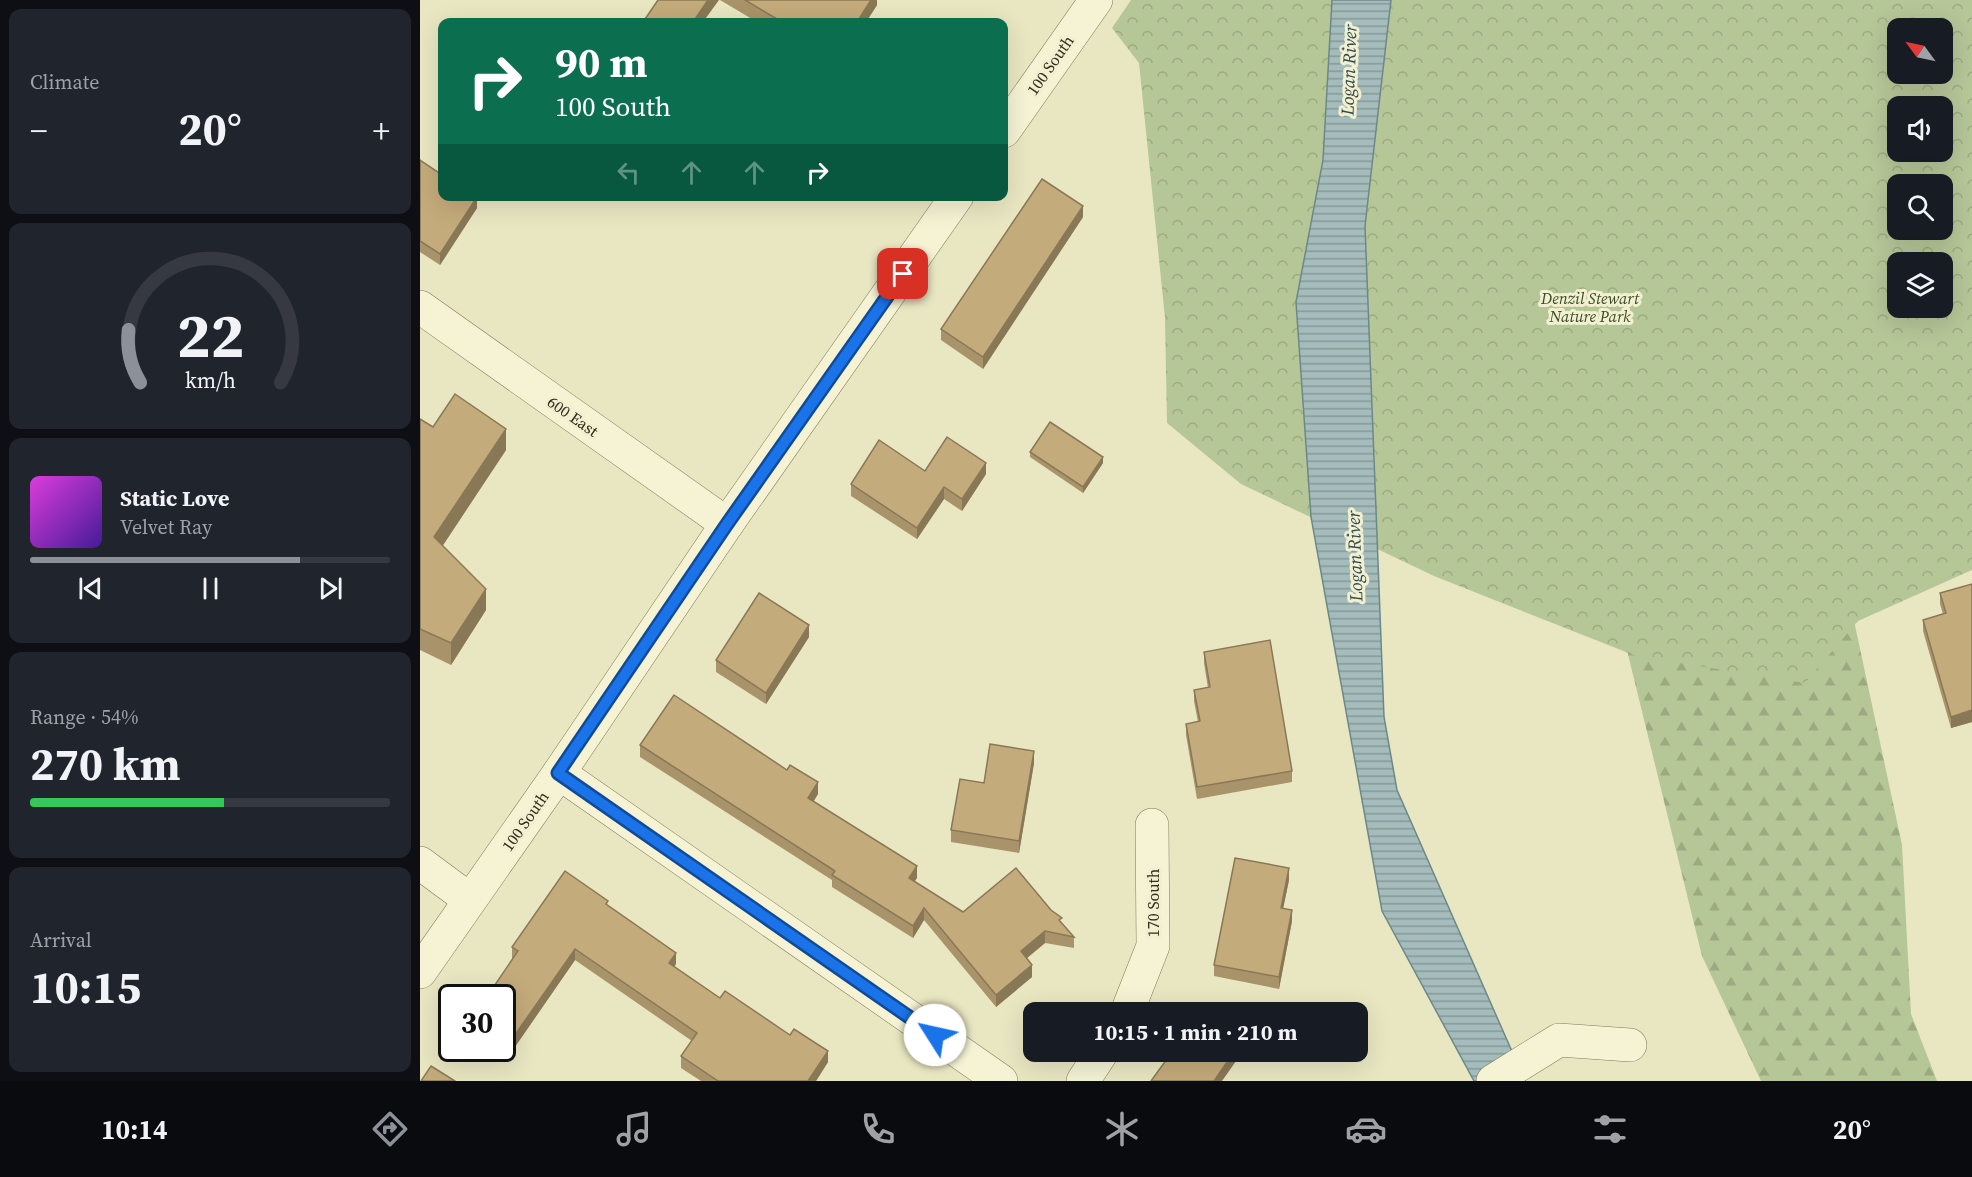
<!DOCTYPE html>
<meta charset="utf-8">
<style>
:root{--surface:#171b24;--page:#20242c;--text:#f1f3f6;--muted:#9ea1a6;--line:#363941;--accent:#8c9099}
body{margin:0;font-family:"Source Serif 4",serif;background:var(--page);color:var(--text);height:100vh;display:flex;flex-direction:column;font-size:22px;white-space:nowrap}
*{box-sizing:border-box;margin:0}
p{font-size:20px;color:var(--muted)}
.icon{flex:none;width:33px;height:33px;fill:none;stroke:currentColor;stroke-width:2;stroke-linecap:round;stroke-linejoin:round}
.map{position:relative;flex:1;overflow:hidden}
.sheet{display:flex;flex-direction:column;gap:9px;padding:9px;background:#0d0f14;width:420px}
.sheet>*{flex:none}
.top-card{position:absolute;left:18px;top:18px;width:570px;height:183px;border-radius:12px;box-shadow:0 6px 24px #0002;background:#0b6e4f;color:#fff;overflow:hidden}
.needle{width:39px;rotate:303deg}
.fabs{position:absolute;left:1467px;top:18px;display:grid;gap:12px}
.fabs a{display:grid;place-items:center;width:66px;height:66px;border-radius:12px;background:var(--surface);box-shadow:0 6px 24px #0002;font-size:30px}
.speed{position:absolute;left:18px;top:984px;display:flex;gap:12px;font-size:30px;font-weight:700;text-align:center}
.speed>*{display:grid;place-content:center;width:78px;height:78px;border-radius:50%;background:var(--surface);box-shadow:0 6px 24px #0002;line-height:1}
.speed .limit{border:3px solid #111;border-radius:9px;background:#fff;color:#111}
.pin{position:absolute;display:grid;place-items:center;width:51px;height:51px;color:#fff;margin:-26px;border-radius:12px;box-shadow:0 3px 9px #0006}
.me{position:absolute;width:66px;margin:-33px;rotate:305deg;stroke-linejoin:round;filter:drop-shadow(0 0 4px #0008)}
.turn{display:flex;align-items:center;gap:21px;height:126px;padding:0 18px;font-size:27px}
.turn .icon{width:78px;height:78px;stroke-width:2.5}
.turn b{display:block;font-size:42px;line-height:51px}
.lanes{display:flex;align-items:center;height:57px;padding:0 18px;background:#0003;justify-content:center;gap:30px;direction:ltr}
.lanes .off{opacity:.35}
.big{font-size:45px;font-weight:700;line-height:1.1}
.sheet .tile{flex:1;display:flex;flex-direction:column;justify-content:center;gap:9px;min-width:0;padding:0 21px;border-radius:12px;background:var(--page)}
.sheet .dial{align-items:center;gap:0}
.dial svg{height:156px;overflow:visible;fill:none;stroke:var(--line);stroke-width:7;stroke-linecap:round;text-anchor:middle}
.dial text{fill:var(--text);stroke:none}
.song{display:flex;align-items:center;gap:18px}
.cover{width:72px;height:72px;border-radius:9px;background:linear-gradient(135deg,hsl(300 70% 55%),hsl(260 70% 35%))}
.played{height:6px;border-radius:3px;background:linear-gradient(90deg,var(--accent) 75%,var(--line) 75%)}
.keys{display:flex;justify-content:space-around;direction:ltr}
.heat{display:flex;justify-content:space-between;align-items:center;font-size:33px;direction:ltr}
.charge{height:9px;border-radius:4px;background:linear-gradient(90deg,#34c759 54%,var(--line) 0)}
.trip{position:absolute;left:603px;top:1002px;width:345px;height:60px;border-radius:12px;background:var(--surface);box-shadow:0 6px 24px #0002;font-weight:700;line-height:60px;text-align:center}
.dock{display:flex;height:96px;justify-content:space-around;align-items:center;background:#090b0e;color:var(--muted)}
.dock .icon{width:42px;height:42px}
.dock .current{color:var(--accent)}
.dock b{font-size:27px;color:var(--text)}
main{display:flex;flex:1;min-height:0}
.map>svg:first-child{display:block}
.forest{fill:url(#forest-firs);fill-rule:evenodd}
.park{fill:url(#park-crowns);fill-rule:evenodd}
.water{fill:url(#water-rules);stroke:#6c8989;stroke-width:1.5}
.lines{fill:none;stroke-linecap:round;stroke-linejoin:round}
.minor-casing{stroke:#81795b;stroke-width:34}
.minor{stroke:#f5f3d4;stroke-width:33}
.wall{fill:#a9936a}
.shaded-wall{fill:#897856}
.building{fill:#c4ab7b;stroke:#897856;stroke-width:1.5}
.route-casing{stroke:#114b97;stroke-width:15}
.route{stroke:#1a73e8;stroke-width:10}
.labels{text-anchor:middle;stroke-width:6;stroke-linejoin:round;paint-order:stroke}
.street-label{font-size:16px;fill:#322d1e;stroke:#f2f0d0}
.park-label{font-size:16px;font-style:italic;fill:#3a4d26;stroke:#f2f0d0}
.water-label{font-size:18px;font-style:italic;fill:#2e4b51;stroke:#f2f0d0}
</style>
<main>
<section class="sheet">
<div class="tile"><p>Climate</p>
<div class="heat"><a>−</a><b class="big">20°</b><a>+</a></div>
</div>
<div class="tile dial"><svg viewBox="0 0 100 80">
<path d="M14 69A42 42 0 1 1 86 69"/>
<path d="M14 69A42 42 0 0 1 8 42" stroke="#8c9099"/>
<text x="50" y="56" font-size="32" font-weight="700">22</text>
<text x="50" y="72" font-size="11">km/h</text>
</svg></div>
<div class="tile">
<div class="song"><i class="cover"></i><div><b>Static Love</b><p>Velvet Ray</p></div></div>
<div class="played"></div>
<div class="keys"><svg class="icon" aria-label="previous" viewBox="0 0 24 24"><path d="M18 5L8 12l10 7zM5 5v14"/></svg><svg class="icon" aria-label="pause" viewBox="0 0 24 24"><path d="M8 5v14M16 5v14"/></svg><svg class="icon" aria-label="next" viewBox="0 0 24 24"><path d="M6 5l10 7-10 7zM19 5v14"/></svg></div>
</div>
<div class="tile"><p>Range · 54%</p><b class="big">270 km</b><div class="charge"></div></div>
<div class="tile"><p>Arrival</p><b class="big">10:15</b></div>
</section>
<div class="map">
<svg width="1552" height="1081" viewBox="0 0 1552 1081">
<defs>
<pattern id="forest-firs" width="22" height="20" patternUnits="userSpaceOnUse" patternTransform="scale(1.5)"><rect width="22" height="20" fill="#b5c697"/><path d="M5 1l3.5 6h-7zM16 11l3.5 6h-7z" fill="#9caa82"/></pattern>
<pattern id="park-crowns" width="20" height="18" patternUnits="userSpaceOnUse" patternTransform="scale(1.5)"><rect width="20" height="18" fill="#b5c697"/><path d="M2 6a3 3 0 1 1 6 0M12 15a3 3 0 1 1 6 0" fill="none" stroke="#9caa82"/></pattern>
<pattern id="water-rules" width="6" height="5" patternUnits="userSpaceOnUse" patternTransform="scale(1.5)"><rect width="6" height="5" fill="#a4bcbb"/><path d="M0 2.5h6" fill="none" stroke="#869997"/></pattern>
</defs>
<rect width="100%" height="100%" fill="#e9e7c2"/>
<path class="forest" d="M1366,0H1552V342L1421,560L1482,845L1491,1014L1517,1081H1341L1282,956L1188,573ZM1478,28H1522V74H1478ZM1478,106H1522V152H1478ZM1478,184H1522V230H1478ZM1478,262H1522V308H1478Z"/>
<path class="park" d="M711,0H1552V570L1438,621L1385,683L1216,656L1014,576L821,484L747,423L745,318L719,63L692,28ZM1478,28H1522V74H1478ZM1478,106H1522V152H1478ZM1478,184H1522V230H1478ZM1478,262H1522V308H1478Z"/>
<path class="water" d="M912,0H971L945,226L964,717L977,790L1105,1081H1054L962,911L891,517L876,302L903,160Z"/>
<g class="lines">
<g class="minor-casing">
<g id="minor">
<path d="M584,131L676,0"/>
<path d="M0,307L307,524"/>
<path d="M139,773L581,1081"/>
<path d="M0,863L50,900"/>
<path d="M0,972L139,773L307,524L537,196"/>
<path d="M707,1012L733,946L732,825"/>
<path d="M663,1081L682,1052"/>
<path d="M1073,1081L1139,1040L1210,1045"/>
</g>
</g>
<use href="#minor" class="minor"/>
</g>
<g class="wall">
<path d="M300,0H457V5L446,22H337Z"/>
<path d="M0,160L57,208L20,265L0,252Z"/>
<path d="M663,217L563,369L521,340V329Z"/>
<path d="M0,419L13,427L86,450L22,546L66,610L31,665L0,650Z"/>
<path d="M610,452L683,463L663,493L610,457Z"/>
<path d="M505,471L566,474L542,511L524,499L497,539L431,496V484Z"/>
<path d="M1552,584V722L1531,728L1503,631V620L1523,614L1520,604V593Z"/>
<path d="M389,637L346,704L296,672V660Z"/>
<path d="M784,652L872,771V782L777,799L766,735V724L778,722L774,701V690L788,688L784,663Z"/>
<path d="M220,745L398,794L394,801L497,878L494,881L543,912L642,923L654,937V948L625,943L607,958L612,977L576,1007L504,920L493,938L412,887V880L220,757Z"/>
<path d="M614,763L599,853L531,842V830Z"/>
<path d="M869,880L863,908L872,921L859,989L794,976V965Z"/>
<path d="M188,906L256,964L254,966L300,998L408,1062L396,1081H281L261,1068V1056L272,1041L155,960L90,1054L82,1048V998L93,959L92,958V947Z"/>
</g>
<g class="shaded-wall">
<path d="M288,0H299L283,22H273Z"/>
<path d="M451,0H457V5L446,22H437Z"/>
<path d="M57,197V208L20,265V254Z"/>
<path d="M663,206V217L563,369V357Z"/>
<path d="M86,429V450L14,559V537Z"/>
<path d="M683,457V463L663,493V487Z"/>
<path d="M566,463V474L542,511V499Z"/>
<path d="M524,487V499L497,539V528Z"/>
<path d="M66,589V610L31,665V643Z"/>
<path d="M389,625V637L346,704V693Z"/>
<path d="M1552,710V722L1531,728V717Z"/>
<path d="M614,751V763L599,853V841Z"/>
<path d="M398,782V794L388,809V798Z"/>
<path d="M497,866V878L489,890V878Z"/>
<path d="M869,868V880L861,919V908Z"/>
<path d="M504,908V920L493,938V926Z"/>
<path d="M872,910V921L859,989V977Z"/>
<path d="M625,931V943L601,963V951Z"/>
<path d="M155,949V960L90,1054V1042Z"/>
<path d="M256,953V964L249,974V963Z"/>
<path d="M612,965V977L576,1007V995Z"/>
<path d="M408,1051V1062L396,1081H388Z"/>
<path d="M814,1052H821V1054L802,1081H794Z"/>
</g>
<g class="building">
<path d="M238,0H288L273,22H223Z"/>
<path d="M325,0H451L437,22H362Z"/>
<path d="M0,160L22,175V196L57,197L20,254L0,241Z"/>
<path d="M622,179L663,206L563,357L521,329Z"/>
<path d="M35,394L86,429L14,537L66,589L31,643L0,629V419L13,427Z"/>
<path d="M630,422L683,457L663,487L610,452Z"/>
<path d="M527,437L566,463L542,499L524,487L497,528L431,484L459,440L505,471Z"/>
<path d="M1552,584V710L1531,717L1503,620L1526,613L1520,593Z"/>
<path d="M339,593L389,625L346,693L296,660Z"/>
<path d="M850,640L872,771L777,787L766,724L780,721L774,690L790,687L784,652Z"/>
<path d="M254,695L367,770L370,765L398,782L388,798L497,866L489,878L543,912L596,868L631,910L642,918L639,920L654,937L625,931L601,951L612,965L576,995L504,908L493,926L412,875L415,871L220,745Z"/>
<path d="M570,744L614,751L599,841L531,830L540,779L564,783Z"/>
<path d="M815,858L869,868L861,908L872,910L859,977L794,965Z"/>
<path d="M145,871L188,901L186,904L256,953L249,963L300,998L305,991L370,1035L374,1029L408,1051L388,1081H298L261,1056L277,1033L155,949L90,1042L82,1037V998H66L98,951L92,947Z"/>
<path d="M752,1052H814L794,1081H731Z"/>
<path d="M11,1066L35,1081H1Z"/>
</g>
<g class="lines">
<g class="route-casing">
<path id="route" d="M483,274L307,524L138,773L515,1035"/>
</g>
<use href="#route" class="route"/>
</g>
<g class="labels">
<g class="street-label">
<text transform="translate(630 65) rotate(-55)" y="6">100 South</text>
<text transform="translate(153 416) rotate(35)" y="6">600 East</text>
<text transform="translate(105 821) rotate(-55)" y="6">100 South</text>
<text transform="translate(733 903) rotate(-90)" y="6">170 South</text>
</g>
<g class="park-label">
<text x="1170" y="304">Denzil Stewart<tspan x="1170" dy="18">Nature Park</tspan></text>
</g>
<g class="water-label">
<text transform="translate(929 70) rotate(-88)" y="6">Logan River</text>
<text transform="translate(935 556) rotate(-92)" y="6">Logan River</text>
</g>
</g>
</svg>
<div class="fabs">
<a><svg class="needle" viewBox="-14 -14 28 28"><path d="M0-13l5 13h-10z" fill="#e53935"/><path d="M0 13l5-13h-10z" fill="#9ea1a6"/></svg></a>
<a><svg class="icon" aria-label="sound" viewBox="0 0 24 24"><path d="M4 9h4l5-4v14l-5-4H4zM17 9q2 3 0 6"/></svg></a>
<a><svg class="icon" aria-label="search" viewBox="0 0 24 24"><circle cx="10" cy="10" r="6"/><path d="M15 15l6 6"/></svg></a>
<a><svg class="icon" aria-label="layers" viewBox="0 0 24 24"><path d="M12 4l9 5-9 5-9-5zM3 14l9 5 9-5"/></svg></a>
</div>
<div class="speed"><div class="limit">30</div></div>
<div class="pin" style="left:483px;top:274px;background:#d93025"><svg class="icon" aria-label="arrive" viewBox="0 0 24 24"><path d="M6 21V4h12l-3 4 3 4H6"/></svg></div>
<svg class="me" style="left:515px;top:1035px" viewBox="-20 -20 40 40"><circle r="19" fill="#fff"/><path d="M0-13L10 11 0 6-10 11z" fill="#1a73e8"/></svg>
<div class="trip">10:15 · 1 min · 210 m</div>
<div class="top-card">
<div class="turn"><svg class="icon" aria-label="right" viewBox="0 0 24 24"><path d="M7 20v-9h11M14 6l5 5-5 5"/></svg><div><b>90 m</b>100 South</div></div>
<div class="lanes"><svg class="icon off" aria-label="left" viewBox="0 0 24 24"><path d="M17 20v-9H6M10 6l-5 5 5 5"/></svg><svg class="icon off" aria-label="ahead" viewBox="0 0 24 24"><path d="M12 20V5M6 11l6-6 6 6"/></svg><svg class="icon off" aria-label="ahead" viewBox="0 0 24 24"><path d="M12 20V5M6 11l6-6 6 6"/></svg><svg class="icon" aria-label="right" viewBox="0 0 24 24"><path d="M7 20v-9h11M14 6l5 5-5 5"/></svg></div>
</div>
</div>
</main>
<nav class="dock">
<b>10:14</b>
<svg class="icon current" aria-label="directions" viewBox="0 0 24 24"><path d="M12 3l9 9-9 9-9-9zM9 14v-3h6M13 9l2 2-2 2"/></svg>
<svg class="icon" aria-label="music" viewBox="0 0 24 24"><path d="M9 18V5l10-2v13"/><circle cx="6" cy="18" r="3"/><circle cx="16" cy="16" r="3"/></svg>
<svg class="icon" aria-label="phone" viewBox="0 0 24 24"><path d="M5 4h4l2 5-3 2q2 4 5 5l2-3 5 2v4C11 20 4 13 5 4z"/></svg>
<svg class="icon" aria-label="climate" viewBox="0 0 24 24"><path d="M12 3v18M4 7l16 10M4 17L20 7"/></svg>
<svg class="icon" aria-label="car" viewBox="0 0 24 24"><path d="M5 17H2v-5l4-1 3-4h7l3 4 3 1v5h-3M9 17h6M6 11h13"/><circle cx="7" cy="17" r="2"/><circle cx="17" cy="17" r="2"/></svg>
<svg class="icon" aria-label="filters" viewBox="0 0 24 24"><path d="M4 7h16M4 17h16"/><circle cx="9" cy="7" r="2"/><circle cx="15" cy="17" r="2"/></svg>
<b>20°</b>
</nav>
